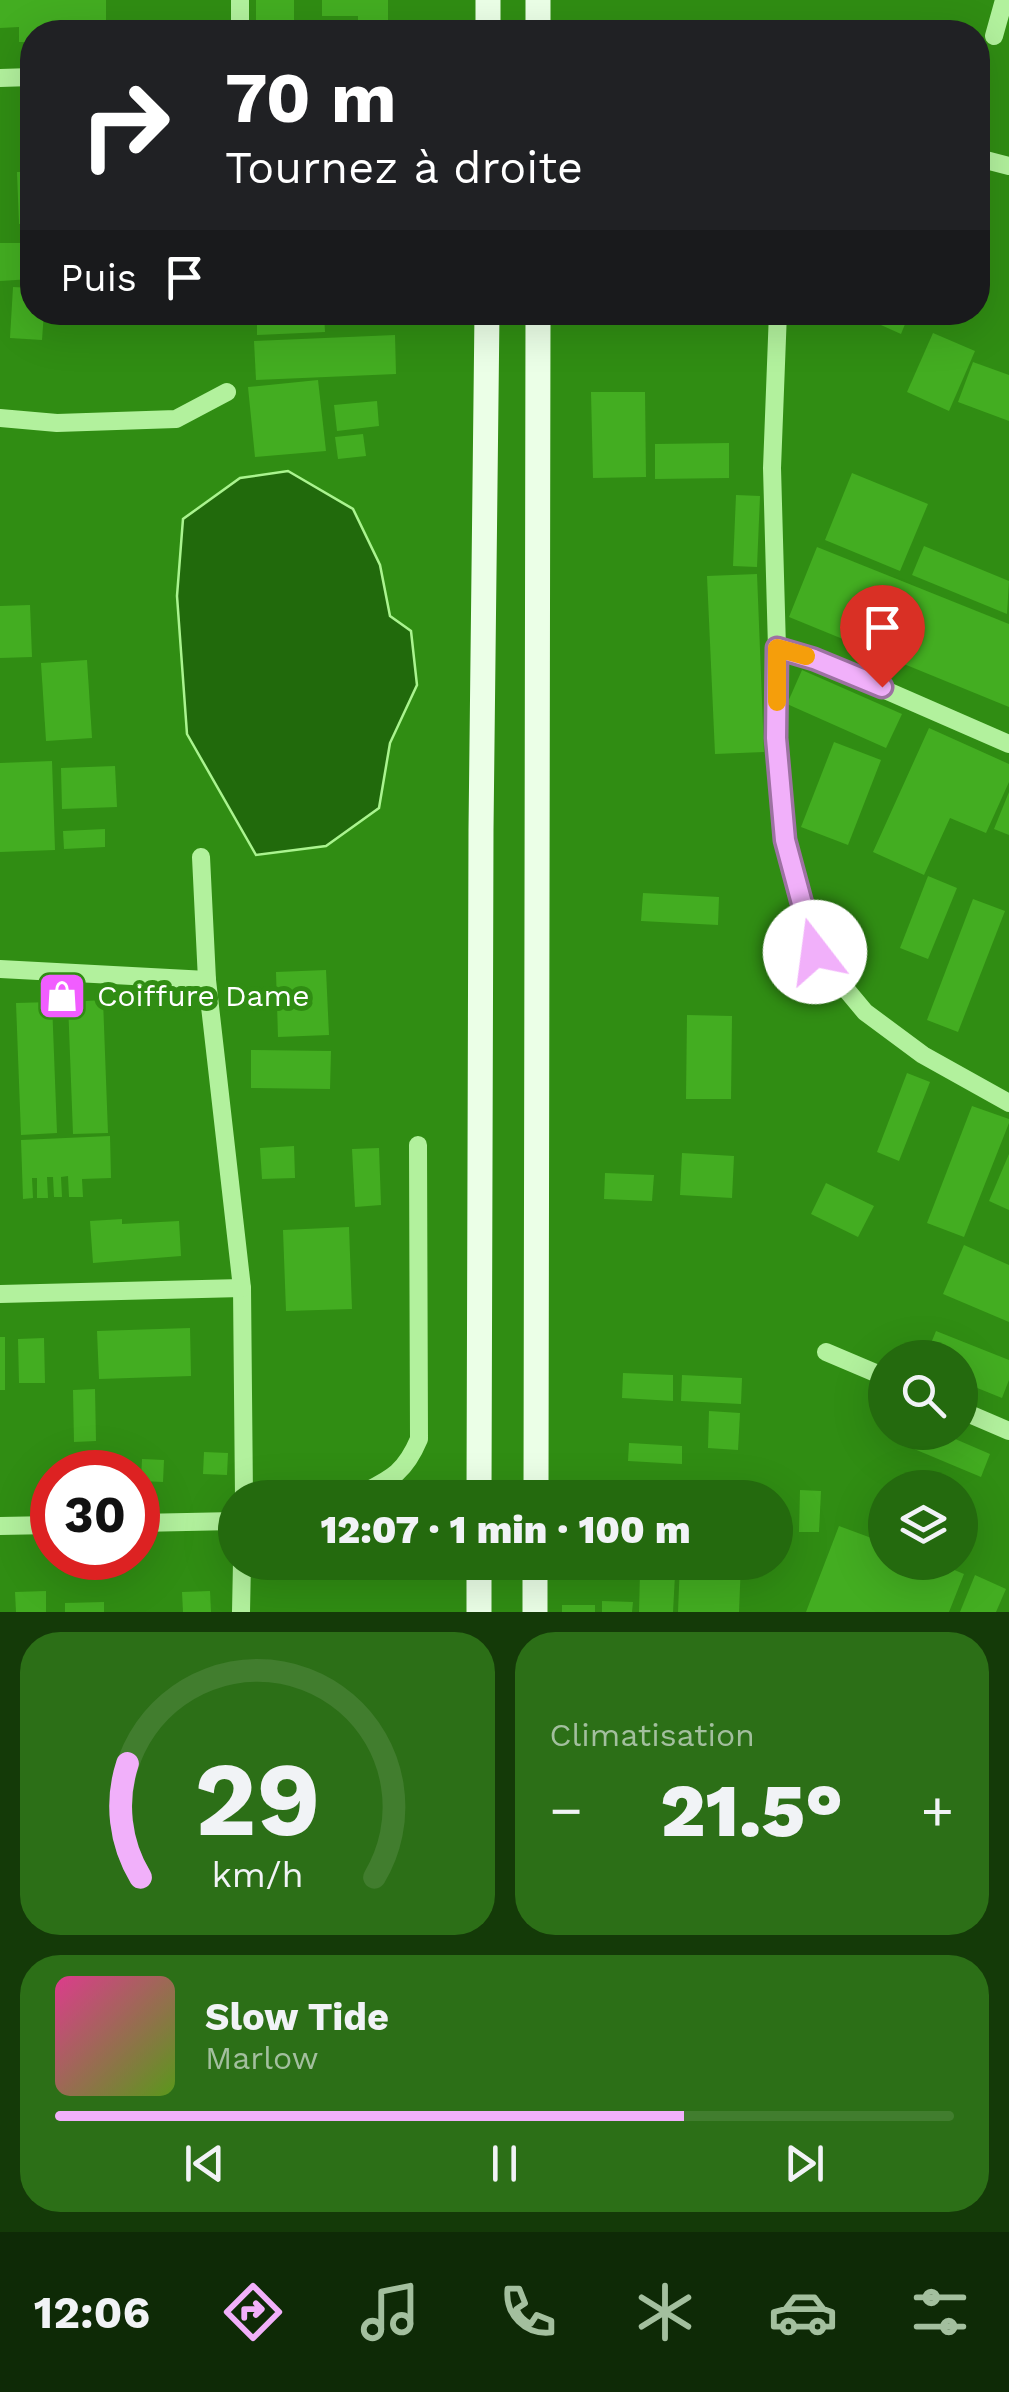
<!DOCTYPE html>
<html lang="fr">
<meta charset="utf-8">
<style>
:root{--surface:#246a0e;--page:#2c6f17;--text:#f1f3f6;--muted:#a3bf9e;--line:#417d2e;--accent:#f1b0fa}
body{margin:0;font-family:"Work Sans",sans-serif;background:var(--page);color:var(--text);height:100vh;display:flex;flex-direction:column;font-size:38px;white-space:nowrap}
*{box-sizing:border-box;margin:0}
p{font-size:32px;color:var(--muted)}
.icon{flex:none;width:55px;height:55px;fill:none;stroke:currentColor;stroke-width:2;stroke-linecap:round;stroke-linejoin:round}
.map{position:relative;height:1612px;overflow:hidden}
.sheet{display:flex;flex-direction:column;gap:20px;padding:20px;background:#143a08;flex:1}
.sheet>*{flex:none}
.hud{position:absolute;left:20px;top:20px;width:970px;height:305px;border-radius:40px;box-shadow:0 10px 40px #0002;background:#202124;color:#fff;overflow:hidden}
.controls{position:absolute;left:868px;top:1340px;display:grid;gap:20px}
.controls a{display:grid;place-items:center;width:110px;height:110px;border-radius:50%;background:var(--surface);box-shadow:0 10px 40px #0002;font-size:50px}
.speed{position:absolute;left:30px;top:1450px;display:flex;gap:20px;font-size:50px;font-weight:700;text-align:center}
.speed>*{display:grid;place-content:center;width:130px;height:130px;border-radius:50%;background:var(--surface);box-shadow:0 10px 40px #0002;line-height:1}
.speed .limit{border:15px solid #d22;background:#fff;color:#111}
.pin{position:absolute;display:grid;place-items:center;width:85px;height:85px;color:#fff;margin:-102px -42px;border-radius:50% 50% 50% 0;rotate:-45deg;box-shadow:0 0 10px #0007}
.pin .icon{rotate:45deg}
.me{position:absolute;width:110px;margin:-55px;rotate:345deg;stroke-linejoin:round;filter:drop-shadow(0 0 8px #0008)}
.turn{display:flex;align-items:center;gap:35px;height:210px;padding:0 40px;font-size:45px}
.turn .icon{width:130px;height:130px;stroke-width:2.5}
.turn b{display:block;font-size:70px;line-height:85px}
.then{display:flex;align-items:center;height:95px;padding:0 40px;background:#0003;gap:20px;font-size:38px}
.big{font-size:75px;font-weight:800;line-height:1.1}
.sheet .tile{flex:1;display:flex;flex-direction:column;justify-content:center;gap:15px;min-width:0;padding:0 35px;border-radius:40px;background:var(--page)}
.sheet .dial{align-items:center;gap:0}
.dial svg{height:260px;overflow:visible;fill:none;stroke:var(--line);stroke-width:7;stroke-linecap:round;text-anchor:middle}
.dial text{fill:var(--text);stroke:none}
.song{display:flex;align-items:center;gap:30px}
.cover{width:120px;height:120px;border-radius:15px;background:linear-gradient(135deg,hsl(330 70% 55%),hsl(90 70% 35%))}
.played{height:10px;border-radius:5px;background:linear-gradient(90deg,var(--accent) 70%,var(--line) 70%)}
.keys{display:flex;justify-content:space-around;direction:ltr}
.heat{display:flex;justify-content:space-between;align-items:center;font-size:55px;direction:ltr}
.sheet .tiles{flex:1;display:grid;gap:20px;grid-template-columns:1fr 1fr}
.tile:last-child{grid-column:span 2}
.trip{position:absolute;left:218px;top:1480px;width:575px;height:100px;border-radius:50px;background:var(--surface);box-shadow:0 10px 40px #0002;font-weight:800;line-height:100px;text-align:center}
.tab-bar{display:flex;height:160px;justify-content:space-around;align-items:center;background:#0e2a06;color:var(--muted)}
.tab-bar .icon{width:70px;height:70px}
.tab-bar .on{color:var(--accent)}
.tab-bar b{font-size:45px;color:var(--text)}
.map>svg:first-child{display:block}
.water{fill:#216a0c;stroke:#aaf48f;stroke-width:2.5}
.building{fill:#43ad21}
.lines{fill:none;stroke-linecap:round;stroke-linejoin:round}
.minor{stroke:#b2f19d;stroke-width:18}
.major{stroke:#ebffe7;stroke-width:25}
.route-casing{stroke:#9d72a2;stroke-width:25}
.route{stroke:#f1b0fa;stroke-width:18}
.slow{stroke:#f59e0b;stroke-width:18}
.labels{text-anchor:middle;stroke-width:10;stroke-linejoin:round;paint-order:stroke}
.poi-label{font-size:30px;fill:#fff;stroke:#308d13;text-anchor:start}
</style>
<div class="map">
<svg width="1009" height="1612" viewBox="0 0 1009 1612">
<rect width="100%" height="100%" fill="#308d13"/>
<path class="water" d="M288,471L353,509L380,565L390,616L411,631L417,685L390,743L379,808L326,846L256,855L187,734L177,596L183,519L240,478Z"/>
<g class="building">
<path d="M0,0H106V32H32V42H19V27L0,28Z"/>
<rect x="256" y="0" width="38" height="32"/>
<path d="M322,0H388V29H358V16H322Z"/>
<path d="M17,172H32V223L19,224Z"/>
<path d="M0,243H32V279L0,281Z"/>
<path d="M13,287L32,288V312H44L42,340L10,338Z"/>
<path d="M257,312H324L325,332L257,335Z"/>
<path d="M852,312H910L901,334Z"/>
<path d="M933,333L975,351L949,411L907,392Z"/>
<path d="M395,335L396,374L256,380L254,341Z"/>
<path d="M973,362L1009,375V421L958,402Z"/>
<path d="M318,380L326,451L255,457L248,387Z"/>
<path d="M591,392H645L646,477L593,478Z"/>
<path d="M377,401L379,426L337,431L334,405Z"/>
<path d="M363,434L366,456L338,459L335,437Z"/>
<path d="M729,443V478L655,479V444Z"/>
<path d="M852,473L928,504L900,571L825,540Z"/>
<path d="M736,495L760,496L757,567L733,566Z"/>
<path d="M924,546L1009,581L1007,614L912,575Z"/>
<path d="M817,547L1009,624V707L789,617Z"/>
<path d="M757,574L764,752L715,754L707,576Z"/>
<path d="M30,605L32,657L0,658V606Z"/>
<path d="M87,660L92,738L46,741L41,663Z"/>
<path d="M802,670L902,714L886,748L787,704Z"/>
<path d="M929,728L1009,764V782L986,833L950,818L924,875L873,852Z"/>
<path d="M834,742L881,760L848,845L801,827Z"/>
<path d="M52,761L55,850L0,852V763Z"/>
<path d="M115,766L117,807L62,809L61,768Z"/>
<path d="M1009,792V835L994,829Z"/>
<path d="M105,829V847L64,849L63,831Z"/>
<path d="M928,876L957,888L928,959L900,948Z"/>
<path d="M643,893L719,897L718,925L641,921Z"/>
<path d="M973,899L1005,911L958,1032L927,1020Z"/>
<path d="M326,970L329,1035L278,1037L276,972Z"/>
<path d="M103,1000L108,1133L73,1134L68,1002Z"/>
<path d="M52,1002L57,1133L21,1135L16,1003Z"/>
<path d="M687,1015L732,1016L731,1099H686Z"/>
<path d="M251,1050L331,1051L330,1089L251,1088Z"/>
<path d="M907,1073L930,1082L899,1161L877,1152Z"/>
<path d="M972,1106L1009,1119V1123L964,1237L927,1223Z"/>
<path d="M110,1136L111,1178L82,1179L83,1197H69L68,1176L61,1177L62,1197H54L53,1177H47L48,1198H37V1178H32L33,1198L23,1199L21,1140Z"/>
<path d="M294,1146L295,1178L262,1179L260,1148Z"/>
<path d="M379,1148L381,1205L355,1207L352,1149Z"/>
<path d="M682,1153L734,1156L732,1198L680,1195Z"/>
<path d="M1009,1154V1210L989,1201Z"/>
<path d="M605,1173L654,1175L652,1201L604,1199Z"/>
<path d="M826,1183L874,1206L858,1237L811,1214Z"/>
<path d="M122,1219V1224L179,1221L181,1256L93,1263L90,1221Z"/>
<path d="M349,1227L352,1309L286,1311L283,1230Z"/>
<path d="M964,1245L1009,1265V1322L943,1294Z"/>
<path d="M190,1328L191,1376L99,1379L97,1331Z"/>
<path d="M936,1331L1009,1360V1380L1002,1398L960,1381V1358H925Z"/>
<rect x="0" y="1337" width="5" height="53"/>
<path d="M44,1338L45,1383H19L18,1339Z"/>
<path d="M623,1373L673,1375V1401L622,1398Z"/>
<path d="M682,1375L742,1378L741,1404L681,1401Z"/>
<path d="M95,1389L96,1441L74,1442L73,1390Z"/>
<path d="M709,1411L740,1413L738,1450L708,1448Z"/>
<path d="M913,1432H939L990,1454L981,1477L907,1446Z"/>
<path d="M629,1443L682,1446V1464L628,1461Z"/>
<path d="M204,1452L228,1453L227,1475L203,1474Z"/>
<path d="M142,1459L164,1460L163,1482L141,1481Z"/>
<path d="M800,1490L821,1491L819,1532H799Z"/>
<path d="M839,1526L885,1543V1562H935L964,1574L949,1612H806Z"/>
<path d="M560,1562H602V1569L560,1566Z"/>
<path d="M680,1562H741L739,1612H678Z"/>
<path d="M640,1573L675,1575L673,1612H639Z"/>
<path d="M975,1575L1006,1589L996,1612H960Z"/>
<path d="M46,1591V1612H16L15,1592Z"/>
<path d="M210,1591L211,1612H183L182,1592Z"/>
<path d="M602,1601L633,1602L632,1612H602Z"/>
<path d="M104,1602V1612H65V1603Z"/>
<rect x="562" y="1605" width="33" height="7"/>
</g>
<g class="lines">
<g class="minor">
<path d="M240,32V0"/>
<path d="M994,36L1004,0"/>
<path d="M0,78L32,77"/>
<path d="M978,158L1009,166"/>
<path d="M778,312L772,468L777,648L814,659L1009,744"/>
<path d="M0,418L57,423L176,419L227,392"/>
<path d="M777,648L776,737L785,840L815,952L865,1012L923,1055L1009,1103"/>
<path d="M201,857L207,980L242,1288L244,1498"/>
<path d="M0,969L207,980"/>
<path d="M0,1294L242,1288"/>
<path d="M826,1352L885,1377"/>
<path d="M960,1410L1009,1431"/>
<path d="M353,1498C387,1480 403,1477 419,1439L418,1145"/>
<path d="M138,1523L235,1521"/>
<path d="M0,1526L52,1525"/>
<path d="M241,1612L242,1562"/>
</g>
<g class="major">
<path d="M488,0V32"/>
<path d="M538,0V32"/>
<path d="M479,1498L481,830L487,312"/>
<path d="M536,1498L538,312"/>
<path d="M479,1612V1562"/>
<path d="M535,1612V1562"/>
</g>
</g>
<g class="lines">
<g class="route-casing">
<path id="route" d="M815,952L785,840L776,738L777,648L814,659L882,687"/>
</g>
<use href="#route" class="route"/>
<path class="slow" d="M777,702V648L806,656"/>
</g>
<defs>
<g id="shop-square" transform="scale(2.5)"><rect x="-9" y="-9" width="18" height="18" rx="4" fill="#f15dff" stroke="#308d13"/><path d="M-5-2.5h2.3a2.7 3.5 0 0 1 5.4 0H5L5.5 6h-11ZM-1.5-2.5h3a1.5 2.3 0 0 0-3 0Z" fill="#fff"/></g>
</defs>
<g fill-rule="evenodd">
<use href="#shop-square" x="62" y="996"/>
</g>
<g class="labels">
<g class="poi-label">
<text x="97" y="1006">Coiffure Dame</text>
</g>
</g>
</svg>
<div class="controls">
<a><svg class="icon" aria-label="search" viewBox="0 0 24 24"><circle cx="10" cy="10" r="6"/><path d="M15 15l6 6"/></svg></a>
<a><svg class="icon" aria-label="layers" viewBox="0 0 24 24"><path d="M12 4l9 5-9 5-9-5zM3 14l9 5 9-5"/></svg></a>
</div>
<div class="speed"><div class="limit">30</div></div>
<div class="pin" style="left:882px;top:687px;background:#d93025"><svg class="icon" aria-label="arrive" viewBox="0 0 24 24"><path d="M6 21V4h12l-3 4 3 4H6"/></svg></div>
<svg class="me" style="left:815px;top:952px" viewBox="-20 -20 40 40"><circle r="19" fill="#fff"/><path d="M0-13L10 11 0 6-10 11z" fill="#f1b0fa"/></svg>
<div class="trip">12:07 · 1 min · 100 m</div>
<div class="hud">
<div class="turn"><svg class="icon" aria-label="right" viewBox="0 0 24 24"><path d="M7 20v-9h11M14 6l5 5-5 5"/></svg><div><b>70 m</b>Tournez à droite</div></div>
<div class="then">Puis<svg class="icon" aria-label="arrive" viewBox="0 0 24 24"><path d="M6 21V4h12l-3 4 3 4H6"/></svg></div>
</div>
</div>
<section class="sheet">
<div class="tiles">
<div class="tile dial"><svg viewBox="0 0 100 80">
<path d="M14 69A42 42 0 1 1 86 69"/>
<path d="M14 69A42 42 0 0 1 10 34" stroke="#f1b0fa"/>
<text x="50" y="56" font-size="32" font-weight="700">29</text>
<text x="50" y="72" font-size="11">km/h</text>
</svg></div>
<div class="tile"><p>Climatisation</p>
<div class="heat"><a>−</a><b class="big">21.5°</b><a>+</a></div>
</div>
<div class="tile">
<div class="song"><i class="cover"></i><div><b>Slow Tide</b><p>Marlow</p></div></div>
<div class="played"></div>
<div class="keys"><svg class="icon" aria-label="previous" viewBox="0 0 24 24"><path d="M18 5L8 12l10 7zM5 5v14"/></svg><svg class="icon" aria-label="pause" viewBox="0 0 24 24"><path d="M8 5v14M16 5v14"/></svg><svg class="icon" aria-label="next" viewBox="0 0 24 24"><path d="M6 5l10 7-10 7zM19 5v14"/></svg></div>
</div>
</div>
</section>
<nav class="tab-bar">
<b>12:06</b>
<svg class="icon on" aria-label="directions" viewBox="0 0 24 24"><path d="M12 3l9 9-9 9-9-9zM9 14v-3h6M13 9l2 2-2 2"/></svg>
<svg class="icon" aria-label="music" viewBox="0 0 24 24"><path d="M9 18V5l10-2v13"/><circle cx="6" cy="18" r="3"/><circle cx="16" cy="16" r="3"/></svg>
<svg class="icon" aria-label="phone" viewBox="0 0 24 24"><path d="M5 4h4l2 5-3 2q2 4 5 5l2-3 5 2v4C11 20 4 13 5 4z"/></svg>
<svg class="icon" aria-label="climate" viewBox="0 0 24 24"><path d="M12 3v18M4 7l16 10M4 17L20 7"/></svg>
<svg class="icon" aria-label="car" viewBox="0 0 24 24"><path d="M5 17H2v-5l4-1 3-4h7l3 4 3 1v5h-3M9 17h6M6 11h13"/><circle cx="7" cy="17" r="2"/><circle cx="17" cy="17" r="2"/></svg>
<svg class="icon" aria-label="filters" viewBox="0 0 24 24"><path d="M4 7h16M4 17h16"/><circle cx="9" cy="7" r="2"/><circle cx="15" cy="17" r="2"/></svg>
</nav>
